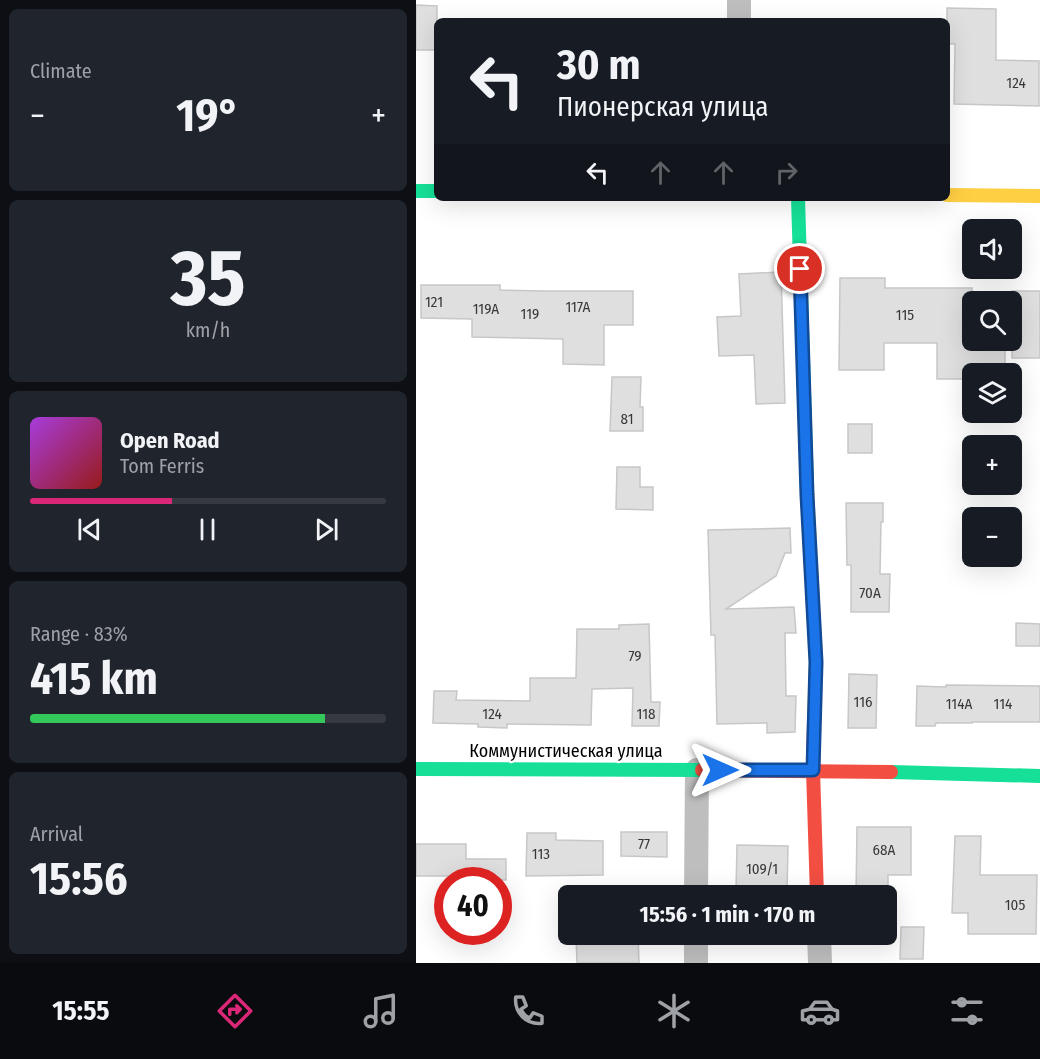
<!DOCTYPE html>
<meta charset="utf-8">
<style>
:root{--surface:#171b24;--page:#20242c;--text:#f1f3f6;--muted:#9ea1a6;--line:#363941;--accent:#db2777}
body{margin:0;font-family:"Fira Sans Condensed",sans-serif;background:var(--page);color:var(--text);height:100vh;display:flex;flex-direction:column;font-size:22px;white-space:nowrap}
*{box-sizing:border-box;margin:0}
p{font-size:20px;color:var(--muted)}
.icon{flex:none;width:33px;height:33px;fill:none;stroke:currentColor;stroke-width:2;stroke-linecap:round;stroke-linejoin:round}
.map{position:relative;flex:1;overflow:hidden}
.sheet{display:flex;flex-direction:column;gap:9px;padding:9px;background:#0d0f14;width:416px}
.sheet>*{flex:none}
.banner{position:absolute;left:18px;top:18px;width:516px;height:183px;border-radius:9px;box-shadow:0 6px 24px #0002;background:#171b24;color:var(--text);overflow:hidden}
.tools{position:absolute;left:546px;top:219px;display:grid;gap:12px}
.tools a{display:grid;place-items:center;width:60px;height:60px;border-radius:9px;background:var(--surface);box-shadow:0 6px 24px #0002;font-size:30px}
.speed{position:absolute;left:18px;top:867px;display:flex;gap:12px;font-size:30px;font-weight:700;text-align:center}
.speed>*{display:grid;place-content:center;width:78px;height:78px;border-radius:50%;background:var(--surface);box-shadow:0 6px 24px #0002;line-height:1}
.speed .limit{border:9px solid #d22;background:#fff;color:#111}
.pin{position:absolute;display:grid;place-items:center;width:51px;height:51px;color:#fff;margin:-26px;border:3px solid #fff;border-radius:50%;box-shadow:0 2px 6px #0007}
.me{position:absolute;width:66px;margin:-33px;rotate:90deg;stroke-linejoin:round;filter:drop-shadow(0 0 4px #0008)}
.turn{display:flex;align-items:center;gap:21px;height:126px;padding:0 24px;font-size:27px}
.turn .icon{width:78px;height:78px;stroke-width:2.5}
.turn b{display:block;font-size:42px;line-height:51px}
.lanes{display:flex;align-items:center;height:57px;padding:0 24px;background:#0003;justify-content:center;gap:30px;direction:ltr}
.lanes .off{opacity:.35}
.big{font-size:45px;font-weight:700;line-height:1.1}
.sheet .card{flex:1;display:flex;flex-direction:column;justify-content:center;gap:9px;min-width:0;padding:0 21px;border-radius:9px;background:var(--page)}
.sheet .dial{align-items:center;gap:0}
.dial b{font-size:78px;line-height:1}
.song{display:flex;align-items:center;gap:18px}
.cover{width:72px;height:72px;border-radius:9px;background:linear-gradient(135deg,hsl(280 70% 55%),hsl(0 70% 35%))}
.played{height:6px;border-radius:3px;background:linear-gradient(90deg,var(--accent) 40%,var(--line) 40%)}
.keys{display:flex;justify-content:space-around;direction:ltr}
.heat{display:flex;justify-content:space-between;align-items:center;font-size:33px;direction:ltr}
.charge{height:9px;border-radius:4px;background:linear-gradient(90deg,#34c759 83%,var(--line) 0)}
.trip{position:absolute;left:142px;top:885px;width:339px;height:60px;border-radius:9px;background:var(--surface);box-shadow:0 6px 24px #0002;font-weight:700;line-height:60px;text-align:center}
.tabs{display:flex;height:96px;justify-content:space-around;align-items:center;background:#090b0e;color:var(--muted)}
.tabs .icon{width:42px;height:42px}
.tabs .selected{color:var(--accent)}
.tabs b{font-size:27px;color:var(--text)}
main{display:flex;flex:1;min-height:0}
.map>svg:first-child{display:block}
.building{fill:#dfdfdf;stroke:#c7c7c7;stroke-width:1.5}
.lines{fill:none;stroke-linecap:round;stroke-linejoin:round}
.street{stroke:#bebebe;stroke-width:24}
.fast{stroke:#16e098;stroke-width:14}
.slow{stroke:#ffcf43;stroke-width:14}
.jam{stroke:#f24e42;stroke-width:14}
.route-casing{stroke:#114b97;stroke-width:15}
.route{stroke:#1a73e8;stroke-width:10}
.labels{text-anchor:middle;stroke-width:4.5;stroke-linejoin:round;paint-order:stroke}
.number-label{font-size:15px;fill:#383838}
.street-label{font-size:18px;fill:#000;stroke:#fff}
</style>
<main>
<section class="sheet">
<div class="card"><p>Climate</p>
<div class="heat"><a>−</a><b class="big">19°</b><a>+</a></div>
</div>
<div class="card dial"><b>35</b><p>km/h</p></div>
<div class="card">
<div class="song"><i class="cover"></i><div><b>Open Road</b><p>Tom Ferris</p></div></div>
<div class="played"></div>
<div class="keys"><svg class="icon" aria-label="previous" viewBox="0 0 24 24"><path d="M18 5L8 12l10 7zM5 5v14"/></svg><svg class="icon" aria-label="pause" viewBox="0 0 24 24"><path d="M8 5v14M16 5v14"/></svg><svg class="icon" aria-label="next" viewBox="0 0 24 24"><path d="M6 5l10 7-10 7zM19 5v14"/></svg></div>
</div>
<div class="card"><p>Range · 83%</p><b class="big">415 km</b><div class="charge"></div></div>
<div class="card"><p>Arrival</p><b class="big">15:56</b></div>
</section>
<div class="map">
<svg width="625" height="963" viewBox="0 0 625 963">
<rect width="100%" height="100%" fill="#fff"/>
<g class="building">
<path d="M0,5L21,6V50H0Z"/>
<path d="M531,8L580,9V60L623,61V106L538,104L539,44H531Z"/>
<path d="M365,272L369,403L340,404L338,355L303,356L301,317L325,316L323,274Z"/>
<path d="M424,278H469V288H556V340H589V374H556V379H521V343H468V370H423Z"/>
<path d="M5,285H84V290L126,291H217V325H188V365L147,364V339L56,337V319L5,318Z"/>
<rect x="596" y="291" width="28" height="67"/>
<path d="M196,377H225L224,407H227V431H194Z"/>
<rect x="432" y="424" width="24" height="29"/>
<path d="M201,467H224V487H237V510L200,509Z"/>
<path d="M430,503H467V522H465L464,574H474L473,612H435V565H431Z"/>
<path d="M374,528L375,553H369L360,576L310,609L378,607L380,633H369L370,696H380L379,732L351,733V723L301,724L299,635H295L292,530Z"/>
<path d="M600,623L624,624V646H600Z"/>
<path d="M233,624L235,702H244L243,726H216L217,688L176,689L175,725L91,724V728L62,727V724L17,723L18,691H41L40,700L114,701V678H160L161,629H203V625Z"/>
<path d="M433,674L461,675L460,728H432Z"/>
<path d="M530,685L624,686V722H556V723H520L519,726H500L501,686L530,687Z"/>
<path d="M441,827H495V875H472V896H440Z"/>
<path d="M205,832H251V857L205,856Z"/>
<path d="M111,833H140V840L187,841V875L110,876Z"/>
<path d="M539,836H565L564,875H621L620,934H552V913H536Z"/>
<path d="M0,844H50V859H90V880H33V876H0Z"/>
<path d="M321,845L372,846L371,892L320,891Z"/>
<path d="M485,927H508L507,959H484Z"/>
<path d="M222,934L223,963H161L160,936Z"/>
</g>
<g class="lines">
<g class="street">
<path d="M323,21V0"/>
<path d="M280,896L281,770"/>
<path d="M403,934L404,963"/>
<path d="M280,963V934"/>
</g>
<g class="fast">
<path d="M0,191H21"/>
<path d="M382,198L391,489"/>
<path d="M0,769L286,770"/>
<path d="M475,772L625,776"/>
</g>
<g class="slow">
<path d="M531,195L625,196"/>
<path d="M391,489L400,662L398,722"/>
</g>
<g class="jam">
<path d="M398,722L397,770L401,896"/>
<path d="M286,770L475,772"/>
</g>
</g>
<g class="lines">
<g class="route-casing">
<path id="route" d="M304,770H397L400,662L391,495L384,269"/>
</g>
<use href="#route" class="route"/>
</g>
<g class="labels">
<g class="number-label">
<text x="600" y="88">124</text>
<text x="18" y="307">121</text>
<text x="162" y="312">117А</text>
<text x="70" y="314">119А</text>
<text x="114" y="319">119</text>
<text x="489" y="320">115</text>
<text x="211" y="424">81</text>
<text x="454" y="598">70А</text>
<text x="219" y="661">79</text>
<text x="447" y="707">116</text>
<text x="543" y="709">114А</text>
<text x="587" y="709">114</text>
<text x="76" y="719">124</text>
<text x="230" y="719">118</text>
<text x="228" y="849">77</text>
<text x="468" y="855">68А</text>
<text x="125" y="859">113</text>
<text x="346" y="874">109/1</text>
<text x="599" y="910">105</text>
</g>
<g class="street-label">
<text x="150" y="757">Коммунистическая улица</text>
</g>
</g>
</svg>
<div class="tools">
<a><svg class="icon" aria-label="sound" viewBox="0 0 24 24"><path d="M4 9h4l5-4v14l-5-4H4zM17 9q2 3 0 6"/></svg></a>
<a><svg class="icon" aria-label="search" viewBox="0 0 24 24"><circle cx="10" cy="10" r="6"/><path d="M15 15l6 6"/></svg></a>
<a><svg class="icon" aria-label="layers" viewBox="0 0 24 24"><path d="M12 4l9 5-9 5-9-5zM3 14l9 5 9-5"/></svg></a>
<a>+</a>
<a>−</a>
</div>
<div class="speed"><div class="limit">40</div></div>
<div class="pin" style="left:384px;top:269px;background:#d93025"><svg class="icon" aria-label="arrive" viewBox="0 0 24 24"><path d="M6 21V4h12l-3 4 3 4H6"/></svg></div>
<svg class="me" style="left:304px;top:770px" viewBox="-20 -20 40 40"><path d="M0-17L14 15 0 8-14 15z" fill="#1a73e8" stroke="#fff" stroke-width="4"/></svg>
<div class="trip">15:56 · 1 min · 170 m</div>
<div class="banner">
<div class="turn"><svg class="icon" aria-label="left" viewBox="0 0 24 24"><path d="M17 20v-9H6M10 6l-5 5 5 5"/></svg><div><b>30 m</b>Пионерская улица</div></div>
<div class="lanes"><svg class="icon" aria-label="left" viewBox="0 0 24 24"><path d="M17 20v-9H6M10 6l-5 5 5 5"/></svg><svg class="icon off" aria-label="ahead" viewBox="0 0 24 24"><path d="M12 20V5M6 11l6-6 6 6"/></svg><svg class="icon off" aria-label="ahead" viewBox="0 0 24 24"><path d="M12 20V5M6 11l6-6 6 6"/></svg><svg class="icon off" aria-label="right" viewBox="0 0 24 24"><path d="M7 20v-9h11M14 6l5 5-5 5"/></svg></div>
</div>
</div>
</main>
<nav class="tabs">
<b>15:55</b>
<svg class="icon selected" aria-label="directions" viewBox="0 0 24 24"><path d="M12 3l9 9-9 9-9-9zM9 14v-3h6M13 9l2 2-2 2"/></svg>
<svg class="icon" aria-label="music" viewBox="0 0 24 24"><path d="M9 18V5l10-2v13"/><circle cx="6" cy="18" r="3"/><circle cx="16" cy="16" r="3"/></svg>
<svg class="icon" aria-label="phone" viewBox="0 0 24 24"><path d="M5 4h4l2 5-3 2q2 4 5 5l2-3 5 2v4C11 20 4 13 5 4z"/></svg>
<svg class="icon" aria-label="climate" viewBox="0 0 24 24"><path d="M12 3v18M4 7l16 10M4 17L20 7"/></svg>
<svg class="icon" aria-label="car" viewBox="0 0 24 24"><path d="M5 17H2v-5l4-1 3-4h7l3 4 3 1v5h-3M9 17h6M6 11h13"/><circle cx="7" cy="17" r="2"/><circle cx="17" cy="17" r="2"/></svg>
<svg class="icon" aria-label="filters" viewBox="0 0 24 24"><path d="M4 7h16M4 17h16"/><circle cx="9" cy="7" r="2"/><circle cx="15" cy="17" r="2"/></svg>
</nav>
